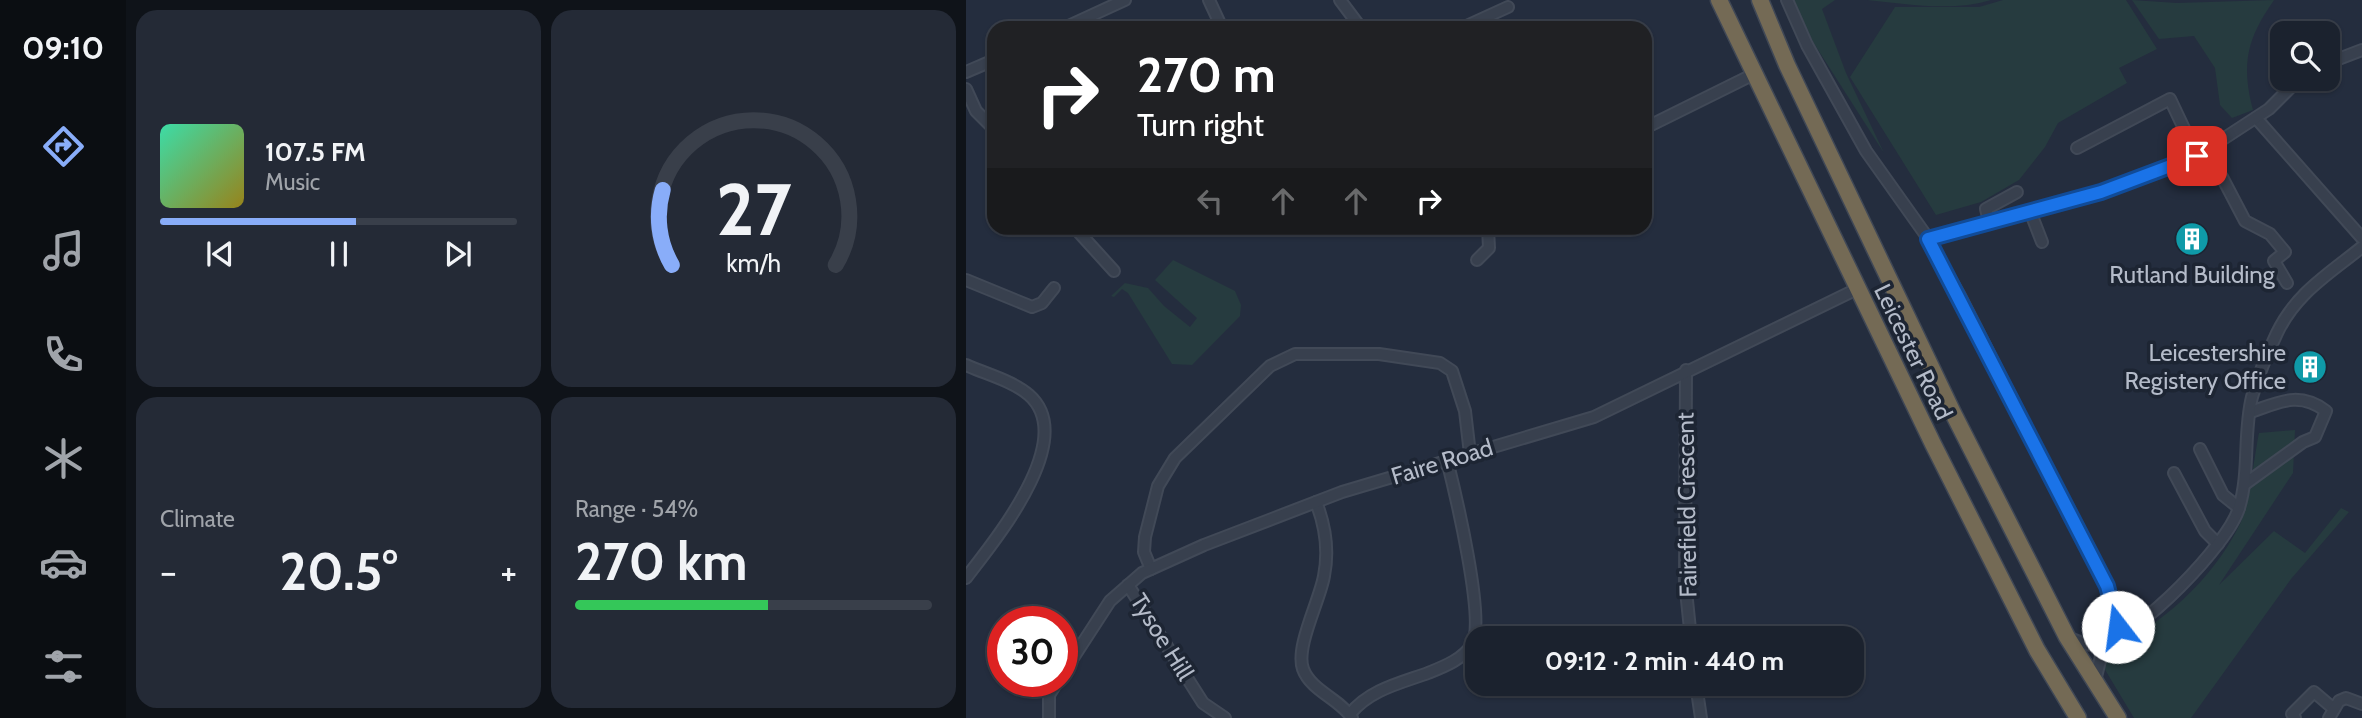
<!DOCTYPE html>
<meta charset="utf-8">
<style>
:root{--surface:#1b222e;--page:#242a36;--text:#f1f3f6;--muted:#a0a4aa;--line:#393f4a;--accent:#89adf9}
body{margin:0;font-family:Cabin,sans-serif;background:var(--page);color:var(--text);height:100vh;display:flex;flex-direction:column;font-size:26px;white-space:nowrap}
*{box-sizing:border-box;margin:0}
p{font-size:23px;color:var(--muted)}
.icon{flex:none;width:38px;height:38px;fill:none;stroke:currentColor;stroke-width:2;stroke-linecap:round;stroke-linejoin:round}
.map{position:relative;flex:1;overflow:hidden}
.details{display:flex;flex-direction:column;gap:10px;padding:10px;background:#0f1319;width:840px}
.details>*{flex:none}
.hud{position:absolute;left:21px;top:21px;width:665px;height:214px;border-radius:21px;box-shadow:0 2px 5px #0004,0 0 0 2px var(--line);background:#202124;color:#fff;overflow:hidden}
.buttons{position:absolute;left:1304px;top:21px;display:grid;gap:14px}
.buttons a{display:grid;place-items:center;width:70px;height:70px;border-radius:14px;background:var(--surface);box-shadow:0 2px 5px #0004,0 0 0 2px var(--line);font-size:35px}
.speed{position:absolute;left:21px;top:606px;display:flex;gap:14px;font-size:35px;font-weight:700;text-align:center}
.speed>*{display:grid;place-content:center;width:91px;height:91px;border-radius:50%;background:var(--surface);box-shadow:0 2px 5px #0004,0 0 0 2px var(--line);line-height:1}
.speed .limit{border:10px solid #d22;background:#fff;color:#111}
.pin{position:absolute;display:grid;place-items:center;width:60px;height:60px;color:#fff;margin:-30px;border-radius:14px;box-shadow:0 4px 10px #0006}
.me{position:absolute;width:77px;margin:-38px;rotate:345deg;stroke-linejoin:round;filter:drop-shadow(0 0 5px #0008)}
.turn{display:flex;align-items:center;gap:24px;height:147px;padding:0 35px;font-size:32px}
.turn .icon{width:91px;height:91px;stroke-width:2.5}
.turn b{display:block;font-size:49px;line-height:60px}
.lanes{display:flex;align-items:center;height:66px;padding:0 35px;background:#0003;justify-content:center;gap:35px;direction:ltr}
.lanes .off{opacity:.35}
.big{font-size:52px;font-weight:700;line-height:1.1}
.details .card{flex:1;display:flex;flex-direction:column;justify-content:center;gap:10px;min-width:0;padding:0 24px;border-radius:21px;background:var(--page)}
.details .dial{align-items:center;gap:0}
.dial svg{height:182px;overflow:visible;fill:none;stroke:var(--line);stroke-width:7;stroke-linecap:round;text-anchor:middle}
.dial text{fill:var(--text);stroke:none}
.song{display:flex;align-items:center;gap:21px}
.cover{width:84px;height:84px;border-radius:10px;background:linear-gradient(135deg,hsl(160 70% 55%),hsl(50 70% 35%))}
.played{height:7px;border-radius:4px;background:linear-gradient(90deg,var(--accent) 55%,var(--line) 55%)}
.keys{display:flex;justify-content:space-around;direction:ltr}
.heat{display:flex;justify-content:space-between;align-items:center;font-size:38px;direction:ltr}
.charge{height:10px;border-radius:5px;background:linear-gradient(90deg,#34c759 54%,var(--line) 0)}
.details .tiles{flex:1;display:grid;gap:10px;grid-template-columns:repeat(2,1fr)}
.trip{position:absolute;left:499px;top:626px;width:399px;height:70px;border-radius:21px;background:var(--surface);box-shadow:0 2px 5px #0004,0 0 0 2px var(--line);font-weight:700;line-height:70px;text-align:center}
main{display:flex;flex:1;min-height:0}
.menu{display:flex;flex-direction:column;width:126px;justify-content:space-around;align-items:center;background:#0b0e12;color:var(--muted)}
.menu .icon{width:49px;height:49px}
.menu .on{color:var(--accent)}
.menu b{font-size:32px;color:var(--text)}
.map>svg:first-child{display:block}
.green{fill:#263b3f}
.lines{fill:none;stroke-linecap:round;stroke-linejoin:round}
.minor-casing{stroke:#414957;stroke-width:14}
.highway-casing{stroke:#404856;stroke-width:19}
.minor{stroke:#38404e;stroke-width:10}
.highway{stroke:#746a55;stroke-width:16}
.route-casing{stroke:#114b97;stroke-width:18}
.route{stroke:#1a73e8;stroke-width:12}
.labels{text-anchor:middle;stroke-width:7;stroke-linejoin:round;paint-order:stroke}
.poi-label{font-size:24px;fill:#b4bbc9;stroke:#1d2533}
.street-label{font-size:24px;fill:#b4bbc9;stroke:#1d2533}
</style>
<main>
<nav class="menu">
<b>09:10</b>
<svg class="icon on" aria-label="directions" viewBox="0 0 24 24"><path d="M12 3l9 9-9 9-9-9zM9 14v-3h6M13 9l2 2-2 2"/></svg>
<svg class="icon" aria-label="music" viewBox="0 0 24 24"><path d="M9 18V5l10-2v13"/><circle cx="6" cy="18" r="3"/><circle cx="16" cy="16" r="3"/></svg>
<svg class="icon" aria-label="phone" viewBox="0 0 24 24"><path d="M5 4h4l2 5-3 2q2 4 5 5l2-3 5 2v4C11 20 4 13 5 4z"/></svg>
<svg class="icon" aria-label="climate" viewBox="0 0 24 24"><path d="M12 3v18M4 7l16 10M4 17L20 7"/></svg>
<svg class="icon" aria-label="car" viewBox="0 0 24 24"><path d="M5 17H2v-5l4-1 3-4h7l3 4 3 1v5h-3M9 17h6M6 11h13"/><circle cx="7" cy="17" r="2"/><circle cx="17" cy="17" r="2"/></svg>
<svg class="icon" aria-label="filters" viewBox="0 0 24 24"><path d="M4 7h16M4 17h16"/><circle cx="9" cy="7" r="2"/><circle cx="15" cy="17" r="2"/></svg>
</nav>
<section class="details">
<div class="tiles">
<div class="card">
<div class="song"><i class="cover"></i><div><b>107.5 FM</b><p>Music</p></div></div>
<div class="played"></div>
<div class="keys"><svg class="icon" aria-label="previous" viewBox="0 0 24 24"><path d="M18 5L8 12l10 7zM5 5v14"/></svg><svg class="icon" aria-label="pause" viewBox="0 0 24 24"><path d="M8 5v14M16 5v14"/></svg><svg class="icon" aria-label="next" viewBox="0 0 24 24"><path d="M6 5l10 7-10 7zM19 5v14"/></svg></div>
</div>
<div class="card dial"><svg viewBox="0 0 100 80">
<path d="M14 69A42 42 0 1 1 86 69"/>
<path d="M14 69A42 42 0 0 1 10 36" stroke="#89adf9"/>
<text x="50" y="56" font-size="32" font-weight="700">27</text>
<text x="50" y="72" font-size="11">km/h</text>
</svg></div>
<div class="card"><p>Climate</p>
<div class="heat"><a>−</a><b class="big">20.5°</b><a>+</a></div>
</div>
<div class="card"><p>Range · 54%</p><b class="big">270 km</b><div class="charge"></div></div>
</div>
</section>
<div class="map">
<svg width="1396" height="718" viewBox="0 0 1396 718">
<rect width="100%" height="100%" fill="#242d3e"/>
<g class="green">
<path d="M828,0H869L856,9L880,73L918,153L847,42Z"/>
<path d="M901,0H1025C987,12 940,4 901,0Z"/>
<path d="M1037,0H1160L1191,49L1153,68L1161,83L1092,123L1079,147L1053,180L1015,202L970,215L884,77L929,7H1013Z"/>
<path d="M1166,0L1211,3L1308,0C1281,39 1275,63 1287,110L1266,118L1254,105L1249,68L1228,36L1193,39Z"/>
<path d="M207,260L269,291L275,305L274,316L226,365L206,364L162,293L156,289L148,297L145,296L159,283L182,288L198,306L224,327L231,318L189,280Z"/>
<path d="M1329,430L1327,473L1253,585L1308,531L1339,553L1375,508L1383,512L1325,579L1225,718H1168L1138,668L1143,646C1195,629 1247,577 1272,528C1283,509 1288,457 1293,433Z"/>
</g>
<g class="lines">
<g class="minor-casing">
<g id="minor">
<path d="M243,0L256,28"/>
<path d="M374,0L395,28"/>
<path d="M821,0L841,45L900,151L959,234L994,296L1141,586L1156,633"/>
<path d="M98,28L159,0"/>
<path d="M496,28L542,7"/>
<path d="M1362,63L1396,50"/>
<path d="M0,72L28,60"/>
<path d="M0,89L10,111L28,129"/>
<path d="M1290,118L1396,238"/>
<path d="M679,128L788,74"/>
<path d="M1111,148L1204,99L1231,156"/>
<path d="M1256,177L1279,221L1304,234L1319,252L1308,261L1321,283"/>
<path d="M1064,211L1076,242"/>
<path d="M1023,221L1020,209L1051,192"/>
<path d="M109,228L148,271"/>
<path d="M962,239L1135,192L1231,156L1303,109L1333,79"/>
<path d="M511,260L523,248L522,228"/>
<path d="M0,280L66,307L76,303L88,288"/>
<path d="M0,365C20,374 47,381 63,395C113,439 29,540 0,578"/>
<path d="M720,370L719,581L725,639"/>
<path d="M1234,449L1257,495L1273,508"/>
<path d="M1208,473L1239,531L1252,544"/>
<path d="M1279,484L1337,442L1349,437L1360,411C1333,391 1314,402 1285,412"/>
<path d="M350,502C359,525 363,551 358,576C354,600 329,647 337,669C345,691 374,699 386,718"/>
<path d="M185,569L178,552L179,537L192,486L209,458L304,366L329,354H413L474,363L486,371L499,411L504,454"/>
<path d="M162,585L237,703L259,718"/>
<path d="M1101,637C1112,641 1124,648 1136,644C1173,635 1262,545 1273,508C1284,472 1277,433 1286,397C1292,376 1302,352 1311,333C1330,293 1363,274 1396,247"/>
<path d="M96,675L144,601L176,573L238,545L376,492L628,417L891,289"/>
<path d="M1129,681L1138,644"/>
<path d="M730,684L735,718"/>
<path d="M384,714C403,690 434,683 462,673C477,667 498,659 506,644C520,621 489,492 481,460"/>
<path d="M83,718V695L92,681"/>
<path d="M1329,718L1326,714L1348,692L1368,709"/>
<path d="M1363,718L1373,701L1380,698L1396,704"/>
</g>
</g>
<g class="highway-casing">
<g id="highway">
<path d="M753,0L967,444L1071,650L1112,718"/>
<path d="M794,0L821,65L987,413L1101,637L1152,718"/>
</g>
</g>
<use href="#minor" class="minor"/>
<use href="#highway" class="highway"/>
</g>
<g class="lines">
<g class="route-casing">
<path id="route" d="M1152,627L1141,586L962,239L1135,192L1231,156"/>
</g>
<use href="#route" class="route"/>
</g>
<defs>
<g id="building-disc" transform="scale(1.75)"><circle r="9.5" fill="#0f9aa8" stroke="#1d2533"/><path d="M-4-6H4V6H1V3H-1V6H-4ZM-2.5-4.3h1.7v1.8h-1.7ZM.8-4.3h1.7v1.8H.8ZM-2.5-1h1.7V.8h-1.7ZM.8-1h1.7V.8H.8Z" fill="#fff"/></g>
</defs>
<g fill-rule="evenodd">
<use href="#building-disc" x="1226" y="239"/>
<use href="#building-disc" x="1344" y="367"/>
</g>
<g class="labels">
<g class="poi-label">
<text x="1226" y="283">Rutland Building</text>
<text x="1320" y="361" text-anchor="end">Leicestershire<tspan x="1320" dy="28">Registery Office</tspan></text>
</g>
<g class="street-label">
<text transform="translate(947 352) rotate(64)" y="8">Leicester Road</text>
<text transform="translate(476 462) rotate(-17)" y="8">Faire Road</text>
<text transform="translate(721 505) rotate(-91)" y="8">Fairefield Crescent</text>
<text transform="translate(196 637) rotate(58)" y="8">Tysoe Hill</text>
</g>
</g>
</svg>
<div class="buttons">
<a><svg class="icon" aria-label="search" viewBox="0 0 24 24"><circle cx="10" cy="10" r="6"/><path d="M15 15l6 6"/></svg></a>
</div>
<div class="speed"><div class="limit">30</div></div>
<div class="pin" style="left:1231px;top:156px;background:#d93025"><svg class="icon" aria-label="arrive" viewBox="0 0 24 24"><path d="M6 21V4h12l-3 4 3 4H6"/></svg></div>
<svg class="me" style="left:1152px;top:627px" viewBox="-20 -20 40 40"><circle r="19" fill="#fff"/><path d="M0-13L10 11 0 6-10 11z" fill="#1a73e8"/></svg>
<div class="trip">09:12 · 2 min · 440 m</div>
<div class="hud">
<div class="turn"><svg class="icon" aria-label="right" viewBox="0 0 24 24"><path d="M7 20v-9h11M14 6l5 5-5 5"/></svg><div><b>270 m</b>Turn right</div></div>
<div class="lanes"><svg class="icon off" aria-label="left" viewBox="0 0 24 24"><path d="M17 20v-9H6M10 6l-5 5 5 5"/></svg><svg class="icon off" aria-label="ahead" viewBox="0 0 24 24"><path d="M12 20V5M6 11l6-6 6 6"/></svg><svg class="icon off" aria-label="ahead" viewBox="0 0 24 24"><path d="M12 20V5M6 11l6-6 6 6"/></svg><svg class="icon" aria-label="right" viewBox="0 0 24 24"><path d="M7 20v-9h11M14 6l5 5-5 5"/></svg></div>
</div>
</div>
</main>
